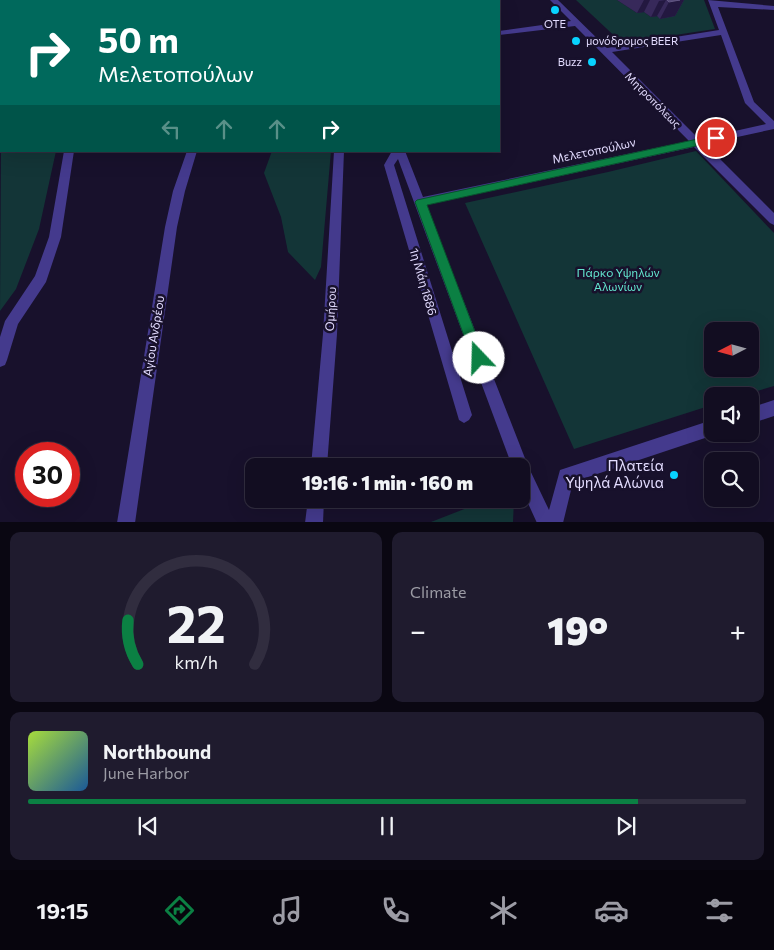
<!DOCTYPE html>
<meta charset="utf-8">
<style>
:root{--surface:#120d21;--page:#1f1b2e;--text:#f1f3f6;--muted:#9c9ca5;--line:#312d3f;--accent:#0b8043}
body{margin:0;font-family:Commissioner,sans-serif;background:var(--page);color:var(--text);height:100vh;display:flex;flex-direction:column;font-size:19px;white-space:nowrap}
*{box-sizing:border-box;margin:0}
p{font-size:16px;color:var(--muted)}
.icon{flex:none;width:28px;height:28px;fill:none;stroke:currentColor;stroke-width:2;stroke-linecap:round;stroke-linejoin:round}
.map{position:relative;height:522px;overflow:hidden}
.details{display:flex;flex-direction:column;gap:10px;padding:10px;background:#0a0712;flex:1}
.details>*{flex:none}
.guide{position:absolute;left:0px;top:0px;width:500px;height:152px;box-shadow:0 5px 20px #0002,0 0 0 1px var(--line);background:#00695c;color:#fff;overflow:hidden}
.needle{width:32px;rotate:264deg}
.fabs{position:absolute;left:704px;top:322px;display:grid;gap:10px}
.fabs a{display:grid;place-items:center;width:55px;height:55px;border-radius:10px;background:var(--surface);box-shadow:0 5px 20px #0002,0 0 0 1px var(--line);font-size:25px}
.speed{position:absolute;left:15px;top:442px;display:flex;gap:10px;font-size:25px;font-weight:700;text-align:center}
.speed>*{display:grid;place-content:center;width:65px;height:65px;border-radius:50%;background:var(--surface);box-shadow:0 5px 20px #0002,0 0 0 1px var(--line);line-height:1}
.speed .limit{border:8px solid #d22;background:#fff;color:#111}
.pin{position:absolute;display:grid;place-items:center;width:42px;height:42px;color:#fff;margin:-21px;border:2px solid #fff;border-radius:50%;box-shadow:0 1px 5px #0007}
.me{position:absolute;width:55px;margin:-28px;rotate:339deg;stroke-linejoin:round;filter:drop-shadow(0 0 4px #0008)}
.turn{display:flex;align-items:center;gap:18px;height:105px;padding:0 15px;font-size:22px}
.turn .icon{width:65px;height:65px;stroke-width:2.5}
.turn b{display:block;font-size:35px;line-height:42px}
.lanes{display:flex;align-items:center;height:48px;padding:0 15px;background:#0003;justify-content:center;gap:25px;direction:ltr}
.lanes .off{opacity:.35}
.big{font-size:38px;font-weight:800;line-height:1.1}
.details .widget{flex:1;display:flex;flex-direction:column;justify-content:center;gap:8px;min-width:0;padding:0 18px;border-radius:10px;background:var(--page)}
.details .dial{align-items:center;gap:0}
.dial svg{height:130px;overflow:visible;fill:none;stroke:var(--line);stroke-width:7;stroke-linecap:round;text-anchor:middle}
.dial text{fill:var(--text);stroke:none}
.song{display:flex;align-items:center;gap:15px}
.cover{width:60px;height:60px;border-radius:8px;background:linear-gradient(135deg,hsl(80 70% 55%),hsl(210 70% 35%))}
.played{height:5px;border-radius:2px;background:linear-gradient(90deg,var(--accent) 85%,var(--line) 85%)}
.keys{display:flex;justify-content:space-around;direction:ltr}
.heat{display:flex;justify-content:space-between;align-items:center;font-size:28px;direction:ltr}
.details .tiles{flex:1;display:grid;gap:10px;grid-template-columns:1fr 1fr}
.widget:last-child{grid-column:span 2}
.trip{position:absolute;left:245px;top:458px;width:285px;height:50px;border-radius:10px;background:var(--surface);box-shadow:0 5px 20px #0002,0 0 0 1px var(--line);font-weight:800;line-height:50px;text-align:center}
.tabs{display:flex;height:80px;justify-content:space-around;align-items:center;background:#07050d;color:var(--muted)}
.tabs .icon{width:35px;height:35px}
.tabs .selected{color:var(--accent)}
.tabs b{font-size:22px;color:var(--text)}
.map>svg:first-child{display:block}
.green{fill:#133537;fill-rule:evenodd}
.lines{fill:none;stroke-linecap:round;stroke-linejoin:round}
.minor{fill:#443a8d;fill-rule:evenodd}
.wall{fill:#37295a}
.shaded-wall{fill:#231840}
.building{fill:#493d6c;stroke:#625683}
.route{fill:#0b8043;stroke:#07532c}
.poi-dot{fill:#08d3ff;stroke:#18112c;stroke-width:2}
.labels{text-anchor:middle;stroke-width:5;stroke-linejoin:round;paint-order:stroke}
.far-poi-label{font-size:11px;fill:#e3dcff;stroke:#18112c}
.far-street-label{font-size:11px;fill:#e3dcff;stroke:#18112c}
.street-label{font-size:12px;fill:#e3dcff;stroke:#18112c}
.park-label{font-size:12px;fill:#62e5ce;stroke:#18112c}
.near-poi-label{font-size:15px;fill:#e3dcff;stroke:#18112c;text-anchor:end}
</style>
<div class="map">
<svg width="774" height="523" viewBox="0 0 774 523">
<rect width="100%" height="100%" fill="#18112c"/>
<g class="green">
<path d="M576,0H617L637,13L644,12L651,17L657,16L661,19L670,0H704L715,29L622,43Z"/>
<path d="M1,144V151H56L39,229L16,289L0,311Z"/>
<path d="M272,151H331L321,267L315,280L288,252L281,217L264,173Z"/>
<path d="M696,151L774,233V386L740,396H712V405L574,449L465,203L608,172ZM712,331H750V369H712Z"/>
<path d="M490,499H514L513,522H431Z"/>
</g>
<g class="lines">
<g class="minor">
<rect x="47" y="0" width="8" height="1"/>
<path d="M320,0H328L329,1H321Z"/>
<path d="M550,0H558L607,48L719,30L708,0L774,6V10L718,7L754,102L774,121V129L705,144L774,213V225L770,223L694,147L426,205L528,466L549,510L560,470L712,420V434H717L573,482L563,523H537L521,488V466H512L398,159L394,165L472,415L469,420L464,423L459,420L384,165L392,151H405L423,197L689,141L575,26L499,35V31L571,21ZM721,35L745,103L766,124L699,139L612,52Z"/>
<path d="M64,151H74L61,237L46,282L18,324L7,360L5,365L0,367V337L5,321L35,276L49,237Z"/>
<path d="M187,151H197L185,191L177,227L135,523H117L165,227L173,191Z"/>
<path d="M334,151H344L337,334L327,466H311L323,334Z"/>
<path d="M774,400V416L750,424V408Z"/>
<path d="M308,499H324L323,523H305Z"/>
</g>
</g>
<g class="wall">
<path d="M349,0H391V1H350Z"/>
<path d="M617,0H684L675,16L660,19L657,16L651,17L644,12L637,13Z"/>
</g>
<g class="shaded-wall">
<path d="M644,0H650L644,12L637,13Z"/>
<path d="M666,0L657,16L651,17L659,1Z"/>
<path d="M678,0H684L675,16L660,19L669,2Z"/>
</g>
<g class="building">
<path d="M356,0H388L381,1H357Z"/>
<path d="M667,0H680L669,2Z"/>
</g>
<path class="route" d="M716,135L720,138L719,141L427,205L485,358L483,363L479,365L474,363L415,202L417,200Z"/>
<g class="poi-dot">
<circle cx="555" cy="10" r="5"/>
<circle cx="576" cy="41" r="5"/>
<circle cx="592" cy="62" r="5"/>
<circle cx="674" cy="475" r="5"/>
</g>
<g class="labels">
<g class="far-poi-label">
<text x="555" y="28">ΟΤΕ</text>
<text x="586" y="45" text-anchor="start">μονόδρομος BEER</text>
<text x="582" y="66" text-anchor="end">Buzz</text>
</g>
<g class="far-street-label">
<text transform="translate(653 100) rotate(45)" y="4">Μητροπόλεως</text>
</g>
<g class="street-label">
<text transform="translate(594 151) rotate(-12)" y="4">Μελετοπούλων</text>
<text transform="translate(423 282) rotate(74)" y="4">1η Μάη 1886</text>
<text transform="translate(331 309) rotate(-87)" y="4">Ομήρου</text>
<text transform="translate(154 336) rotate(-81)" y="4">Αγίου Ανδρέου</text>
</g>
<g class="park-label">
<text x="618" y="277">Πάρκο Υψηλών<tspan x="618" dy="14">Αλωνίων</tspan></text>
</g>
<g class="near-poi-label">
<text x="664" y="471">Πλατεία<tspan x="664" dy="17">Υψηλά Αλώνια</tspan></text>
</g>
</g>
</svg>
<div class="fabs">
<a><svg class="needle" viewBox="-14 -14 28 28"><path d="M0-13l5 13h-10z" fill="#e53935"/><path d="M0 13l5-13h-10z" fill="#9c9ca5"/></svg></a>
<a><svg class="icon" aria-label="sound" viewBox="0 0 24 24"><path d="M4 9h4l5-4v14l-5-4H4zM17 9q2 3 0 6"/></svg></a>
<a><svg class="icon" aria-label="search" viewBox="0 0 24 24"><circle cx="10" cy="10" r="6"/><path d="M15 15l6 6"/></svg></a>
</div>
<div class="speed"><div class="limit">30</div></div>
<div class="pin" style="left:716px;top:138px;background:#d93025"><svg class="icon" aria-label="arrive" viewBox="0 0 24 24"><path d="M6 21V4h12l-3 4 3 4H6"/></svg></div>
<svg class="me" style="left:479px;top:358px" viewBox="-20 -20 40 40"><circle r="19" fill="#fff"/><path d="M0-13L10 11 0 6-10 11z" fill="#0b8043"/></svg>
<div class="trip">19:16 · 1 min · 160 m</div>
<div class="guide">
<div class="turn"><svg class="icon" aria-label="right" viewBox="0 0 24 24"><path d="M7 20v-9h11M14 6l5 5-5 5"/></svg><div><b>50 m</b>Μελετοπούλων</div></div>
<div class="lanes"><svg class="icon off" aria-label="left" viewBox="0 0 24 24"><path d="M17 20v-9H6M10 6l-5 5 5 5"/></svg><svg class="icon off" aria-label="ahead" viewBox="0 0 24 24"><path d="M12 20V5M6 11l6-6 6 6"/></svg><svg class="icon off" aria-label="ahead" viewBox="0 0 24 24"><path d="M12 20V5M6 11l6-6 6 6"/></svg><svg class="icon" aria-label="right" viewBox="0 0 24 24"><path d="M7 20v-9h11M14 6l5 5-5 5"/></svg></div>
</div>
</div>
<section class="details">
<div class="tiles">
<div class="widget dial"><svg viewBox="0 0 100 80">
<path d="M14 69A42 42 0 1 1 86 69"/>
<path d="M14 69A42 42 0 0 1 8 42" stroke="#0b8043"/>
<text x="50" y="56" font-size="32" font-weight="700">22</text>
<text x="50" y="72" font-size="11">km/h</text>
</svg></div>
<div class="widget"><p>Climate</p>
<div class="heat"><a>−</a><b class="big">19°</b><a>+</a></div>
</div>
<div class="widget">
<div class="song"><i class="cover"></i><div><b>Northbound</b><p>June Harbor</p></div></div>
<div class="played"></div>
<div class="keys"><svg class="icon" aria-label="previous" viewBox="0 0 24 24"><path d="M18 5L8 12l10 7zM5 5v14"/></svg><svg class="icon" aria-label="pause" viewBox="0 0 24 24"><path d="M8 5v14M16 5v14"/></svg><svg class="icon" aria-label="next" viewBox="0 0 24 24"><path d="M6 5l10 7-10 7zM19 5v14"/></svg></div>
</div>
</div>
</section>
<nav class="tabs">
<b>19:15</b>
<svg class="icon selected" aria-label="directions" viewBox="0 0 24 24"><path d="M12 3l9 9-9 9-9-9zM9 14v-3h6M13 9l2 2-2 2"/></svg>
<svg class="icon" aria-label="music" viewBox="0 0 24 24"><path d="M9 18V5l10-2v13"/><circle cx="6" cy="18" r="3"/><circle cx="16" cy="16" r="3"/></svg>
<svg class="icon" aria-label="phone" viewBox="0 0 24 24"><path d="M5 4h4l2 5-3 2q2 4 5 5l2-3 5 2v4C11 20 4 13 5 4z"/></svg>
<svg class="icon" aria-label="climate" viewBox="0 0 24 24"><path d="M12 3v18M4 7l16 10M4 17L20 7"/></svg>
<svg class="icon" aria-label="car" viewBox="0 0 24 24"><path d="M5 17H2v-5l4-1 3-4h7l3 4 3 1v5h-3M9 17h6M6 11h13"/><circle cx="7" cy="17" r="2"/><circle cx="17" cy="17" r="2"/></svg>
<svg class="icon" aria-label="filters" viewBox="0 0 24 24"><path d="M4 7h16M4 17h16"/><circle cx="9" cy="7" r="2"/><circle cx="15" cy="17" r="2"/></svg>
</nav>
